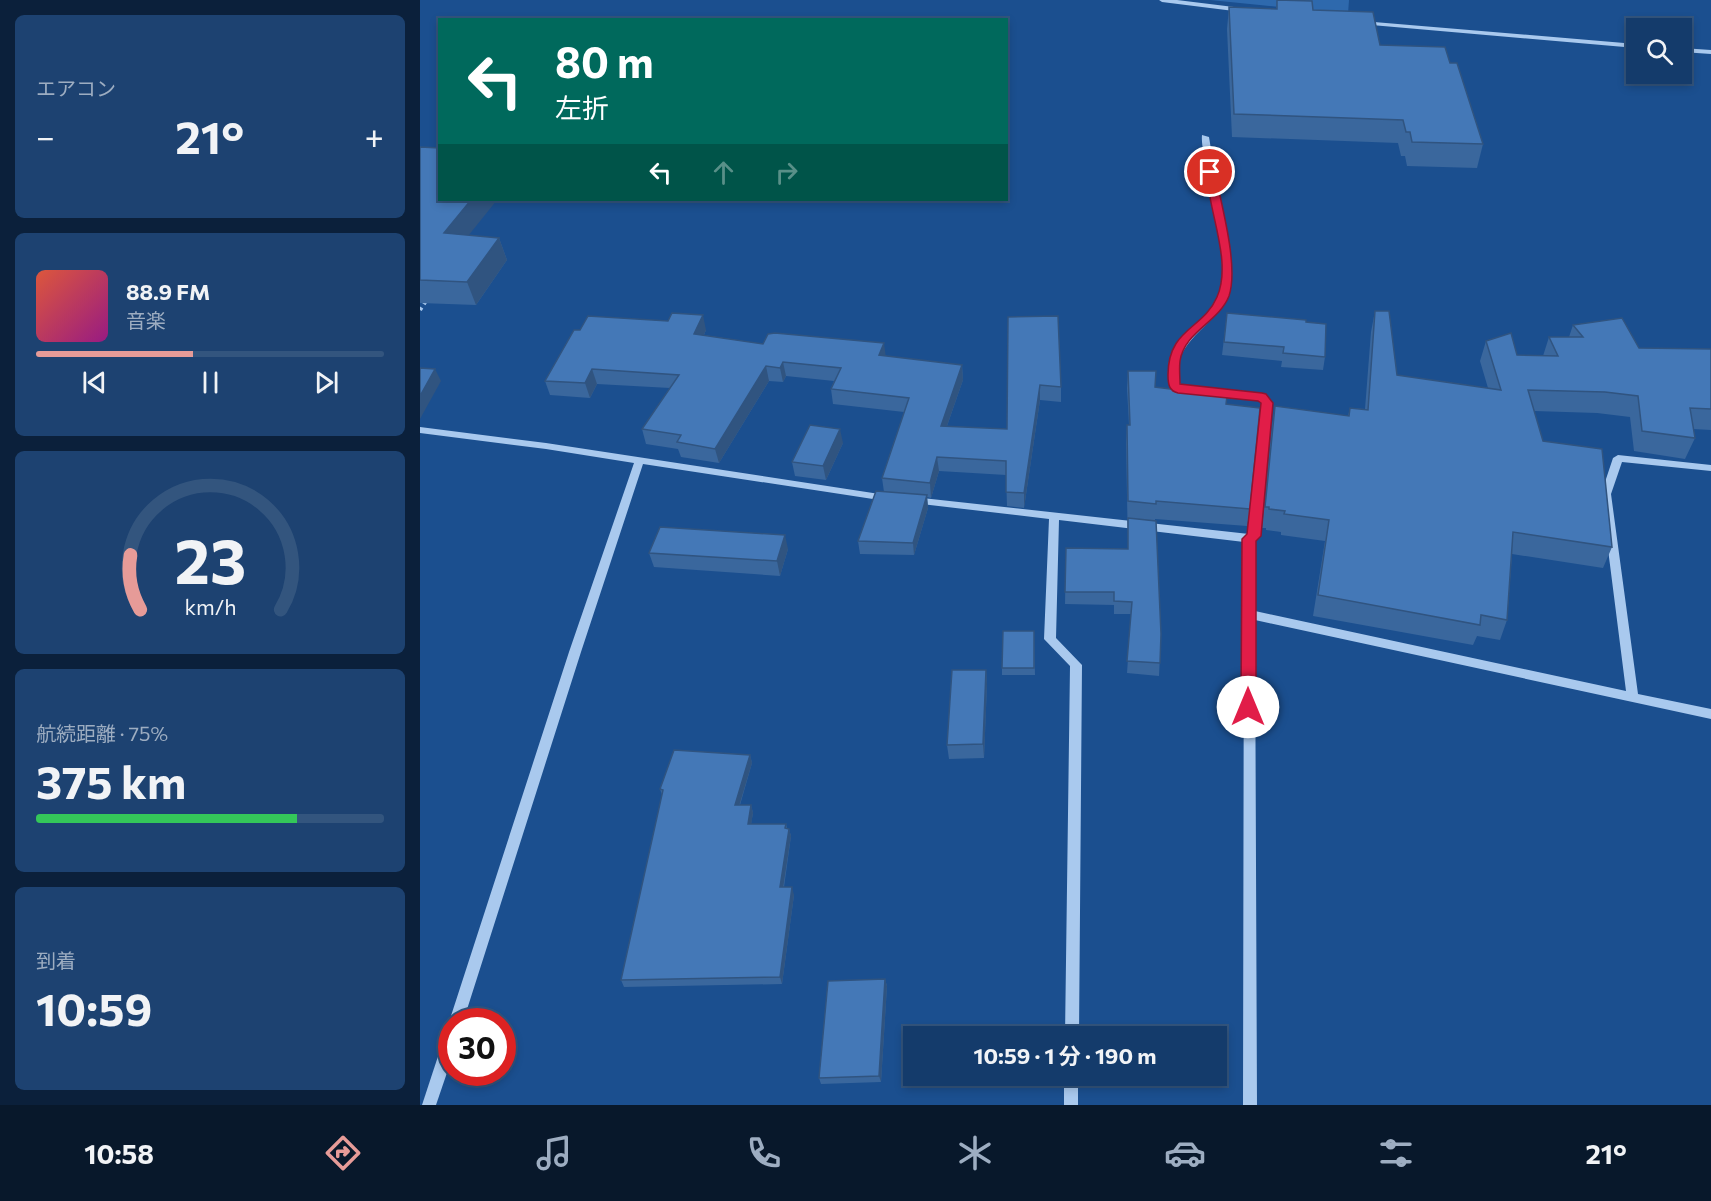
<!DOCTYPE html>
<html lang="ja">
<meta charset="utf-8">
<style>
:root{--surface:#143b6b;--page:#1d4271;--text:#f1f3f6;--muted:#9dadc1;--line:#33557e;--accent:#e69b98}
body{margin:0;font-family:Commissioner,"Noto Sans JP",sans-serif;background:var(--page);color:var(--text);height:100vh;display:flex;flex-direction:column;font-size:22px;white-space:nowrap}
*{box-sizing:border-box;margin:0}
p{font-size:20px;color:var(--muted)}
.icon{flex:none;width:33px;height:33px;fill:none;stroke:currentColor;stroke-width:2;stroke-linecap:round;stroke-linejoin:round}
.map{position:relative;flex:1;overflow:hidden}
.panel{display:flex;flex-direction:column;gap:15px;padding:15px;background:#0b203b;width:420px}
.panel>*{flex:none}
.guide{position:absolute;left:18px;top:18px;width:570px;height:183px;border-radius:0px;box-shadow:0 3px 9px #0003,0 0 0 2px var(--line);background:#00695c;color:#fff;overflow:hidden}
.tools{position:absolute;left:1206px;top:18px;display:grid;gap:12px}
.tools a{display:grid;place-items:center;width:66px;height:66px;border-radius:0px;background:var(--surface);box-shadow:0 3px 9px #0003,0 0 0 2px var(--line);font-size:30px}
.speed{position:absolute;left:18px;top:1008px;display:flex;gap:12px;font-size:30px;font-weight:700;text-align:center}
.speed>*{display:grid;place-content:center;width:78px;height:78px;border-radius:50%;background:var(--surface);box-shadow:0 3px 9px #0003,0 0 0 2px var(--line);line-height:1}
.speed .limit{border:9px solid #d22;background:#fff;color:#111}
.pin{position:absolute;display:grid;place-items:center;width:51px;height:51px;color:#fff;margin:-26px;border:3px solid #fff;border-radius:50%;box-shadow:0 2px 6px #0007}
.me{position:absolute;width:66px;margin:-33px;rotate:0deg;stroke-linejoin:round;filter:drop-shadow(0 0 4px #0008)}
.turn{display:flex;align-items:center;gap:21px;height:126px;padding:0 18px;font-size:27px}
.turn .icon{width:78px;height:78px;stroke-width:2.5}
.turn b{display:block;font-size:42px;line-height:51px}
.lanes{display:flex;align-items:center;height:57px;padding:0 18px;background:#0003;justify-content:center;gap:30px;direction:ltr}
.lanes .off{opacity:.35}
.big{font-size:45px;font-weight:700;line-height:1.1}
.panel .widget{flex:1;display:flex;flex-direction:column;justify-content:center;gap:9px;min-width:0;padding:0 21px;border-radius:9px;background:var(--page)}
.panel .dial{align-items:center;gap:0}
.dial svg{height:156px;overflow:visible;fill:none;stroke:var(--line);stroke-width:7;stroke-linecap:round;text-anchor:middle}
.dial text{fill:var(--text);stroke:none}
.song{display:flex;align-items:center;gap:18px}
.cover{width:72px;height:72px;border-radius:9px;background:linear-gradient(135deg,hsl(10 70% 55%),hsl(310 70% 35%))}
.played{height:6px;border-radius:3px;background:linear-gradient(90deg,var(--accent) 45%,var(--line) 45%)}
.keys{display:flex;justify-content:space-around;direction:ltr}
.heat{display:flex;justify-content:space-between;align-items:center;font-size:33px;direction:ltr}
.charge{height:9px;border-radius:4px;background:linear-gradient(90deg,#34c759 75%,var(--line) 0)}
.trip{position:absolute;left:483px;top:1026px;width:324px;height:60px;border-radius:0px;background:var(--surface);box-shadow:0 3px 9px #0003,0 0 0 2px var(--line);font-weight:700;line-height:60px;text-align:center}
.tab-bar{display:flex;height:96px;justify-content:space-around;align-items:center;background:#08182b;color:var(--muted)}
.tab-bar .icon{width:42px;height:42px}
.tab-bar .active{color:var(--accent)}
.tab-bar b{font-size:27px;color:var(--text)}
main{display:flex;flex:1;min-height:0}
.map>svg:first-child{display:block}
.green{fill:#2e69ad}
.lines{fill:none;stroke-linecap:round;stroke-linejoin:round}
.path{stroke:#a9c9ee;stroke-width:4;stroke-dasharray:3 4;stroke-linecap:butt}
.minor{fill:#a9c9ee;fill-rule:evenodd}
.wall{fill:#3a679d}
.shaded-wall{fill:#305480}
.building{fill:#4478b7;stroke:#305480;stroke-width:1.5}
.route{fill:#e11d48;stroke:#92132f;stroke-width:1.5}
</style>
<main>
<section class="panel">
<div class="widget"><p>エアコン</p>
<div class="heat"><a>−</a><b class="big">21°</b><a>+</a></div>
</div>
<div class="widget">
<div class="song"><i class="cover"></i><div><b>88.9 FM</b><p>音楽</p></div></div>
<div class="played"></div>
<div class="keys"><svg class="icon" aria-label="previous" viewBox="0 0 24 24"><path d="M18 5L8 12l10 7zM5 5v14"/></svg><svg class="icon" aria-label="pause" viewBox="0 0 24 24"><path d="M8 5v14M16 5v14"/></svg><svg class="icon" aria-label="next" viewBox="0 0 24 24"><path d="M6 5l10 7-10 7zM19 5v14"/></svg></div>
</div>
<div class="widget dial"><svg viewBox="0 0 100 80">
<path d="M14 69A42 42 0 1 1 86 69"/>
<path d="M14 69A42 42 0 0 1 9 41" stroke="#e69b98"/>
<text x="50" y="56" font-size="32" font-weight="700">23</text>
<text x="50" y="72" font-size="11">km/h</text>
</svg></div>
<div class="widget"><p>航続距離 · 75%</p><b class="big">375 km</b><div class="charge"></div></div>
<div class="widget"><p>到着</p><b class="big">10:59</b></div>
</section>
<div class="map">
<svg width="1291" height="1105" viewBox="0 0 1291 1105">
<rect width="100%" height="100%" fill="#1b4f8f"/>
<path class="green" d="M790,0H929L928,14Z"/>
<g class="lines">
<path class="path" d="M0,310L7,299"/>
<g class="minor">
<path d="M739,0H757L822,8L825,10L822,12L742,2Z"/>
<path d="M942,21L1216,44V48L940,24L939,23Z"/>
<path d="M1262,48L1291,50V54L1262,52Z"/>
<path d="M782,135L789,137C793,163 798,189 802,215C807,239 816,268 808,293C798,328 745,342 761,386L842,394L845,395L852,403L839,536L834,541L835,611L1206,691L1181,494L1193,458L1198,455L1291,465V471L1202,462L1191,494L1218,694L1291,709V719L835,620L837,1105H823L824,542L639,520L636,638L662,665L659,1036H645L650,666L624,639L629,519L493,503L488,500L493,497L829,534L842,403L839,400L758,392C752,389 750,384 750,377C747,334 788,328 799,294C809,266 792,198 786,167C785,157 781,145 782,135Z"/>
<path d="M0,427L126,443L466,495L471,498L466,501L223,464L161,652L43,1022H32V1027L29,1022L149,652L214,463L126,449L0,433Z"/>
<path d="M32,1028V1058L16,1105H2L25,1035L27,1030Z"/>
<rect x="644" y="1076" width="14" height="29"/>
</g>
</g>
<g class="wall">
<path d="M857,0L893,10L960,45L1030,63L1063,144L1057,168L987,166L985,156H981L978,143L812,137L807,29L809,7L856,9Z"/>
<path d="M0,147L48,235L79,238L87,260L56,305L0,303Z"/>
<path d="M955,311L977,375L1068,388L1060,361L1066,341L1097,355L1123,356L1129,337H1149L1153,325L1219,348L1291,349V430L1273,429L1275,438L1265,459L1214,451L1210,417L1177,413L1114,411L1123,441L1192,547L1183,568L1092,554L1087,620L1080,640L1057,636L1053,645L893,616L905,541L861,535V532L846,530V528H842L852,427L855,406L928,416L930,408L945,409L951,332Z"/>
<path d="M807,313L886,322L905,357L903,370L861,367L862,361L802,355Z"/>
<path d="M588,317L641,387V402L620,400L604,508L587,506L586,475L519,471L511,498L507,497L508,508L494,555L440,554L438,541L464,492L462,478L484,412L413,404L411,389L414,381L366,376L363,382L349,381L299,463L261,457L258,449L226,444L222,429L250,388L177,384L170,398L130,395L125,381L160,330L248,321L286,330L284,335L343,344L466,356L542,365L543,380L527,426L587,429Z"/>
<path d="M708,371H736L735,388L806,404L830,509L827,526L735,519L741,634L739,676L707,673L711,614H694V605L645,604L646,548L708,549L706,443L707,425H709L707,388Z"/>
<path d="M423,443L406,480L375,476L372,462Z"/>
<path d="M368,549L360,576L234,567L229,553Z"/>
<path d="M614,631L615,675H582V668Z"/>
<path d="M566,670L567,684L564,758L529,759L527,745Z"/>
<path d="M330,755L332,763L320,805H331L333,813L331,824H366L367,828L369,829L371,836L364,887L374,895L362,984L204,987L201,980L242,795L240,789Z"/>
<path d="M465,979L467,986L461,1082L401,1084L399,1078Z"/>
</g>
<g class="shaded-wall">
<path d="M51,200H77L32,256L24,233Z"/>
<path d="M79,238L87,260L56,305L47,282Z"/>
<path d="M283,315L286,330L278,348L274,334Z"/>
<path d="M464,343L466,358L459,355Z"/>
<path d="M363,362L366,376L363,382L360,368Z"/>
<path d="M542,365L543,380L522,440L521,426Z"/>
<path d="M346,366L349,381L299,463L295,449Z"/>
<path d="M15,369L21,381L0,419V396Z"/>
<path d="M172,369L177,384L170,398L165,383Z"/>
<path d="M620,385V400L604,508V493Z"/>
<path d="M420,429L423,443L406,480L403,466Z"/>
<path d="M517,457L519,471L511,498L510,483Z"/>
<path d="M507,495L508,508L494,555L493,543Z"/>
<path d="M365,535L368,549L360,576L357,561Z"/>
<path d="M566,670L567,684L564,758L563,744Z"/>
<path d="M330,755L332,763L317,813L315,805Z"/>
<path d="M331,805L333,813L330,832L328,824Z"/>
<path d="M369,829L371,836L362,895L360,887Z"/>
<path d="M372,887L374,895L362,984L360,977Z"/>
<path d="M465,979L467,986L461,1082L459,1076Z"/>
</g>
<g class="building">
<path d="M857,0L892,1L893,10L953,12L960,45L1025,47L1030,63H1037L1063,144L992,142L990,132H986L983,120L814,114L809,7L857,9Z"/>
<path d="M0,147L20,148V200H51L24,233L79,238L47,282L0,280Z"/>
<path d="M955,311H969L977,375L1081,390L1066,341L1091,333L1097,355L1138,356L1129,337H1163L1153,325L1202,318L1219,348L1291,349V409L1270,408L1275,438L1222,431L1218,396L1185,392L1108,390L1123,441L1182,449L1192,547L1093,532L1087,620L1061,615L1060,625L898,595L909,520L864,514L865,511L849,509V507H845L855,406L929,416L930,408L948,410Z"/>
<path d="M252,313L283,315L274,334L343,344L348,334L355,333L464,343L459,355L542,365L521,426L587,429L588,317L638,316L641,387L620,385L604,493L586,492V461L517,457L510,483L462,478L489,398L411,389L421,368L363,362L360,368L346,366L295,449L257,442L261,435L222,429L259,375L172,369L165,383L125,381L154,330H160L168,316L248,321Z"/>
<path d="M807,313L886,320V322L906,324L905,357L863,353L864,347L804,342Z"/>
<path d="M0,368L15,369L0,396Z"/>
<path d="M708,371H736L735,387L807,396L806,404L840,408L830,509L736,501V504L708,501L707,425H710Z"/>
<path d="M390,425L420,429L403,466L372,462Z"/>
<path d="M456,491L507,495L493,543L438,541Z"/>
<path d="M708,518L736,521L741,634L740,663L707,661L712,602L694,601V592H645L646,548L708,549Z"/>
<path d="M240,527L365,535L357,561L229,553Z"/>
<path d="M583,631H614V668H582Z"/>
<path d="M532,670H566L563,744L527,745Z"/>
<path d="M254,750L330,755L315,805H331L328,824H366L365,828L369,829L360,887H372L360,977L201,980L243,790L240,789Z"/>
<path d="M465,979L459,1076L399,1078L408,981Z"/>
</g>
<path class="route" d="M787,170L795,172C801,204 819,266 809,296C799,322 764,332 760,361C759,369 760,377 760,384L842,393L846,394L853,403L841,536L836,541V707L834,711H823L821,707L822,539L827,534L841,403L838,401L758,393C749,391 748,384 748,375C748,328 783,330 797,297C810,268 795,227 790,197C788,189 785,178 787,170Z"/>
</svg>
<div class="tools">
<a><svg class="icon" aria-label="search" viewBox="0 0 24 24"><circle cx="10" cy="10" r="6"/><path d="M15 15l6 6"/></svg></a>
</div>
<div class="speed"><div class="limit">30</div></div>
<div class="pin" style="left:790px;top:172px;background:#d93025"><svg class="icon" aria-label="arrive" viewBox="0 0 24 24"><path d="M6 21V4h12l-3 4 3 4H6"/></svg></div>
<svg class="me" style="left:828px;top:707px" viewBox="-20 -20 40 40"><circle r="19" fill="#fff"/><path d="M0-13L10 11 0 6-10 11z" fill="#e11d48"/></svg>
<div class="trip">10:59 · 1 分 · 190 m</div>
<div class="guide">
<div class="turn"><svg class="icon" aria-label="left" viewBox="0 0 24 24"><path d="M17 20v-9H6M10 6l-5 5 5 5"/></svg><div><b>80 m</b>左折</div></div>
<div class="lanes"><svg class="icon" aria-label="left" viewBox="0 0 24 24"><path d="M17 20v-9H6M10 6l-5 5 5 5"/></svg><svg class="icon off" aria-label="ahead" viewBox="0 0 24 24"><path d="M12 20V5M6 11l6-6 6 6"/></svg><svg class="icon off" aria-label="right" viewBox="0 0 24 24"><path d="M7 20v-9h11M14 6l5 5-5 5"/></svg></div>
</div>
</div>
</main>
<nav class="tab-bar">
<b>10:58</b>
<svg class="icon active" aria-label="directions" viewBox="0 0 24 24"><path d="M12 3l9 9-9 9-9-9zM9 14v-3h6M13 9l2 2-2 2"/></svg>
<svg class="icon" aria-label="music" viewBox="0 0 24 24"><path d="M9 18V5l10-2v13"/><circle cx="6" cy="18" r="3"/><circle cx="16" cy="16" r="3"/></svg>
<svg class="icon" aria-label="phone" viewBox="0 0 24 24"><path d="M5 4h4l2 5-3 2q2 4 5 5l2-3 5 2v4C11 20 4 13 5 4z"/></svg>
<svg class="icon" aria-label="climate" viewBox="0 0 24 24"><path d="M12 3v18M4 7l16 10M4 17L20 7"/></svg>
<svg class="icon" aria-label="car" viewBox="0 0 24 24"><path d="M5 17H2v-5l4-1 3-4h7l3 4 3 1v5h-3M9 17h6M6 11h13"/><circle cx="7" cy="17" r="2"/><circle cx="17" cy="17" r="2"/></svg>
<svg class="icon" aria-label="filters" viewBox="0 0 24 24"><path d="M4 7h16M4 17h16"/><circle cx="9" cy="7" r="2"/><circle cx="15" cy="17" r="2"/></svg>
<b>21°</b>
</nav>
